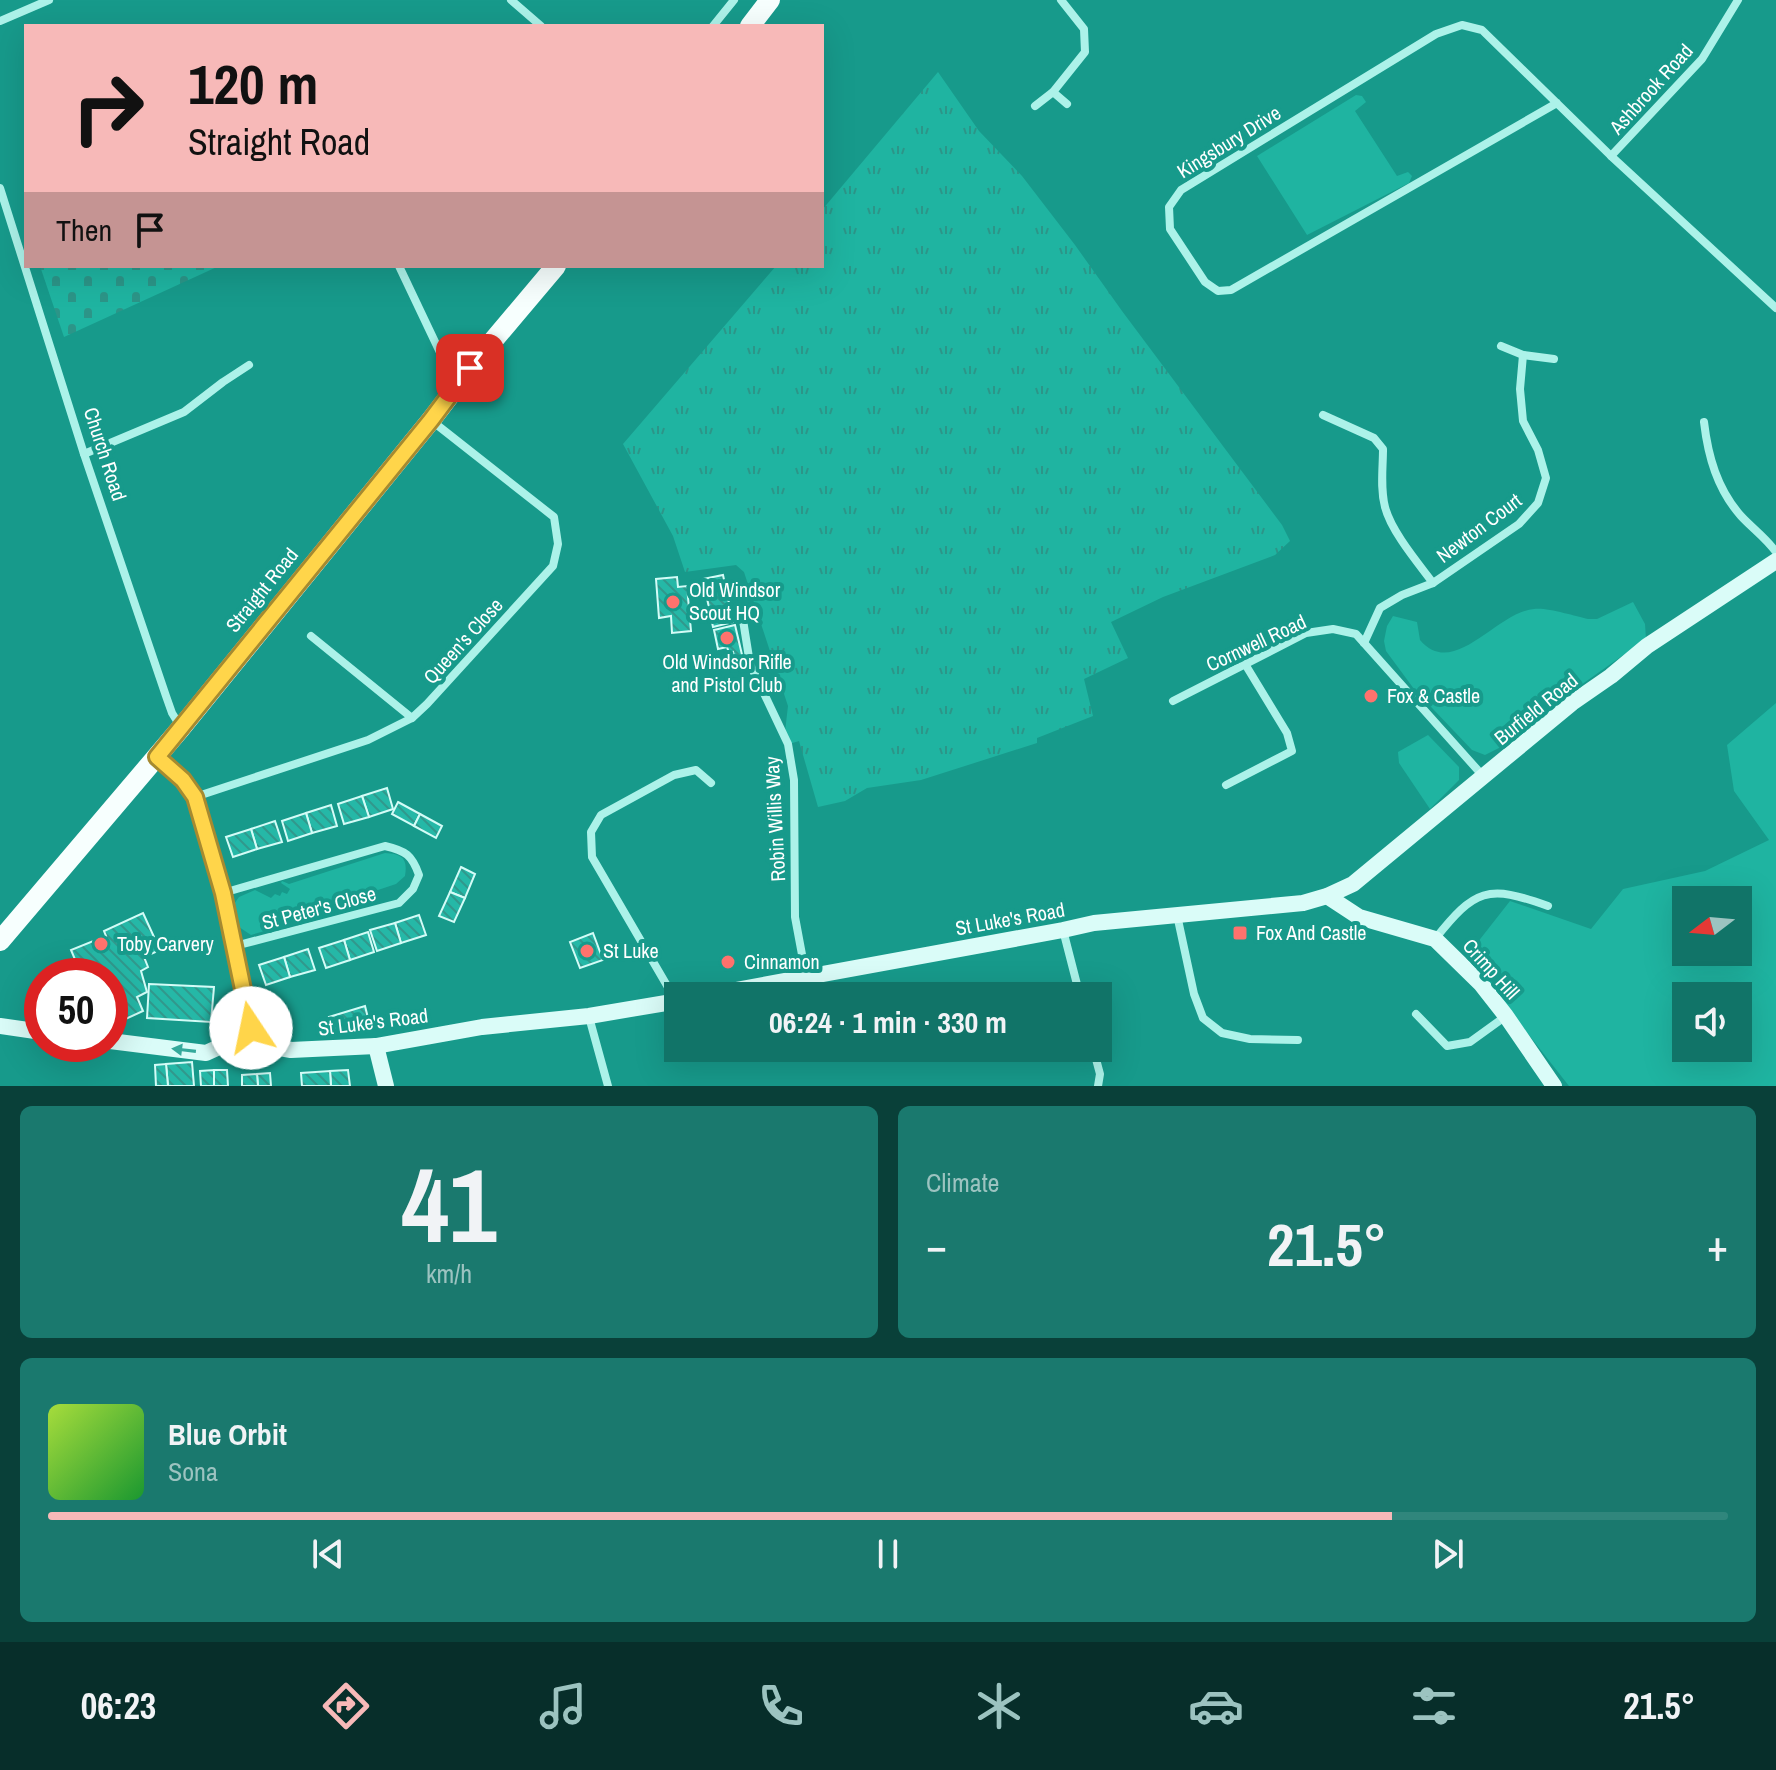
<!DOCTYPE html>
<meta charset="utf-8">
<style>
:root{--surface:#117468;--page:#1a796e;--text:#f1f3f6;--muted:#9cc3c0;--line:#30867c;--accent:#f7b9b8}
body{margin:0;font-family:"Archivo Narrow",sans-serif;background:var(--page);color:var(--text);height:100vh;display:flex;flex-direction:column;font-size:30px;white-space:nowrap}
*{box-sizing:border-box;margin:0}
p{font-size:26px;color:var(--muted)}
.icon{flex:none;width:44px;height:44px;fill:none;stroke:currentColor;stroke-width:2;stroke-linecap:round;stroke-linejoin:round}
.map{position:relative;height:1086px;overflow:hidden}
.drawer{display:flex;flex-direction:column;gap:20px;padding:20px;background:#094039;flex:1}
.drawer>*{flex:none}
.top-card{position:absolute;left:24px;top:24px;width:800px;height:244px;border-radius:0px;box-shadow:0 8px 32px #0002;background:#f7b9b8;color:#111;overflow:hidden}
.needle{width:52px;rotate:254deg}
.buttons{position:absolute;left:1672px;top:886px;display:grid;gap:16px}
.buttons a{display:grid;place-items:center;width:80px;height:80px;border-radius:0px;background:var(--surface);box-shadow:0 8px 32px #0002;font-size:40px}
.speed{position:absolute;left:24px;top:958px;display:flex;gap:16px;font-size:40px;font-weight:700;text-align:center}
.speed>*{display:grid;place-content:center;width:104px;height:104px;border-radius:50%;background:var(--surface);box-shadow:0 8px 32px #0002;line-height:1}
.speed .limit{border:12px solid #d22;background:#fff;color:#111}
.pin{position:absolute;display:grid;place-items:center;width:68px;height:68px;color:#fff;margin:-34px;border-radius:16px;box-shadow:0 4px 12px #0006}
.me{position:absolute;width:88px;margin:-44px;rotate:349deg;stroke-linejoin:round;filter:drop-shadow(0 0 6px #0008)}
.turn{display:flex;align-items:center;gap:28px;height:168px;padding:0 32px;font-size:36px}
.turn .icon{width:104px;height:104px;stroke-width:2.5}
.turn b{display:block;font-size:56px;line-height:68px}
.then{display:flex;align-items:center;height:76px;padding:0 32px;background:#0003;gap:16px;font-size:30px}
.big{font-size:60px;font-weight:700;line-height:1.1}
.drawer .widget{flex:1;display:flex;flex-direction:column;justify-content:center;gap:12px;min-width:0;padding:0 28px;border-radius:12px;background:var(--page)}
.drawer .dial{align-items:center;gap:0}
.dial b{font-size:104px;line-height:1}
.song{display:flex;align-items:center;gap:24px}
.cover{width:96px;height:96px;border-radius:12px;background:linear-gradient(135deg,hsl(80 70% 55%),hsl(130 70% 35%))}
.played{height:8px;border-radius:4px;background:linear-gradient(90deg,var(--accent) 80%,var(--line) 80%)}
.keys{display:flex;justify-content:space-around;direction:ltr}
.heat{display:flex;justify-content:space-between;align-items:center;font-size:44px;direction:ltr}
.drawer .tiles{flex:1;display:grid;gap:20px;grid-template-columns:1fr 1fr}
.widget:last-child{grid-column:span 2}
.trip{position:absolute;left:664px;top:982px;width:448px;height:80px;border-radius:0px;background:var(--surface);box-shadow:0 8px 32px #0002;font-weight:700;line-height:80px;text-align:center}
.tab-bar{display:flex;height:128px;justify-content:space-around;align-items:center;background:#072e2a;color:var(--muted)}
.tab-bar .icon{width:56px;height:56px}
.tab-bar .selected{color:var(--accent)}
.tab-bar b{font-size:36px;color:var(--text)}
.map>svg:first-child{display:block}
.grass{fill:#1fb4a1;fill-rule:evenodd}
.cemetery{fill:url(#cemetery-stones)}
.park{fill:url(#park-tufts)}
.building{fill:url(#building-back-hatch);stroke:#d3fcf7;stroke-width:2}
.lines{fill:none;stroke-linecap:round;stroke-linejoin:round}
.street{stroke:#acf2e9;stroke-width:8}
.secondary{stroke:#dafcf8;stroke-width:16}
.primary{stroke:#f7fffe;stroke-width:20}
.oneway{fill:#34a99b}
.route-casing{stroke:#a68a30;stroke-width:20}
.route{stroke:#ffd54a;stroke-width:14}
.poi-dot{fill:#ff726d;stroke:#179a8b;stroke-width:3}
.labels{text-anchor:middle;stroke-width:8;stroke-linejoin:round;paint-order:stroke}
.street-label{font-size:20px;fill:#fff;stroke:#179a8b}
.poi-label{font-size:20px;fill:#fff;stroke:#179a8b;text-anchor:start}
</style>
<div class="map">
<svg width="1776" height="1086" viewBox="0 0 1776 1086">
<defs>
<pattern id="cemetery-stones" width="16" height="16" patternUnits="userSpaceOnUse" patternTransform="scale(2)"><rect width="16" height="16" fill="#1fb4a1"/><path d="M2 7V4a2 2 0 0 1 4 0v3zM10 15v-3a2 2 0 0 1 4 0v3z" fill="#2c9588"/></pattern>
<pattern id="park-tufts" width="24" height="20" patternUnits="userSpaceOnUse" patternTransform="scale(2)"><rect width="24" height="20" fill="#1fb4a1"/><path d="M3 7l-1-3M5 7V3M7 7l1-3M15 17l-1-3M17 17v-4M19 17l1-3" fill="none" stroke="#2c9588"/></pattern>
<pattern id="building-back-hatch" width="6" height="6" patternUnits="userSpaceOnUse" patternTransform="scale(2)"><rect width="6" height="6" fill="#25b8a7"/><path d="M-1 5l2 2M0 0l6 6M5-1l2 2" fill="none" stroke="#31988c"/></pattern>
</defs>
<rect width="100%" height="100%" fill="#179a8b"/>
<g class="grass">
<path d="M1356,95L1362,96L1366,102L1355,111L1397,176L1408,172L1412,176L1409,183L1307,235L1257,156Z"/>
<path d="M1633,602L1645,624L1646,639L1571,692L1532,721L1507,744L1485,755L1472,750L1414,689L1386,651L1384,641L1387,626L1393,616L1417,622L1420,640C1454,680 1496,612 1534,609C1546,607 1575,616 1588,619H1597Z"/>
<path d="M1776,703V1086H1569L1473,964L1470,952L1510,901L1591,929L1623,889L1705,871L1769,840L1734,791L1727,745ZM1686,900H1738V952H1686ZM1686,996H1738V1048H1686Z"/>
<path d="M1428,735L1459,767V780L1430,809L1399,763L1398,752Z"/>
<path d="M385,853C402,854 408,858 405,876L396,884L300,916L296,922L295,921L298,911L294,908L291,914L285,911L281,918L275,915L268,930L251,935L239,927L234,904L239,897L255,890L271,898L275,894L280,896L282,892L287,894L290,889L281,883L282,881L289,884Z"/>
</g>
<path class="cemetery" d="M40,266H219L64,337Z"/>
<path class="park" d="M938,72L979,131L1022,176L1075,245L1122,311L1282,525L1290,541L1275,555L1163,597L1111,622L1128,658L1084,679L1093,716L1037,738V743L921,780L867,788L845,801L818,807L799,741L789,744L785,732L788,706L744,572L736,565L685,572L673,536L623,444L776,266H822V210Z"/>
<g class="building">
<path d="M723,575L733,622L713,627L703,579Z"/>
<path d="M677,577L678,587L687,586L691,631L672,633L671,616L659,618L656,579Z"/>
<path d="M735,625L743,659L735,660L733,652L729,653L727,647L718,649L714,630Z"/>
<path d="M387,788L393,809L369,817L362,796Z"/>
<path d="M362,796L369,817L344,824L338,804Z"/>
<path d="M398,802L420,814L414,826L392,814Z"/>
<path d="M331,805L337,826L312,833L306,813Z"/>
<path d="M306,813L312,833L288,841L282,821Z"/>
<path d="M420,814L442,826L436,838L414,826Z"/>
<path d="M275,821L282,842L257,849L251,829Z"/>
<path d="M251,829L257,849L233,857L226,837Z"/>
<path d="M461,867L475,874L465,898L450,892Z"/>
<path d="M450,892L465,898L454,922L439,916Z"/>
<path d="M143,913L160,950L144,957L148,967L141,971L147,992L137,997L143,1011L119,1022L110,1004V976H82L71,950L106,936L104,931Z"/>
<path d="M419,915L426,935L401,943L395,923Z"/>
<path d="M395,923L401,943L377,951L370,930Z"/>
<path d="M368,932L374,952L350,960L344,940Z"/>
<path d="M593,933L603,960L580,968L570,942Z"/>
<path d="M344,940L350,960L326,968L319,948Z"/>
<path d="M308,949L315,970L290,977L284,957Z"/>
<path d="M284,957L290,977L266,985L259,965Z"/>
<path d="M149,984L214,987L211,1022L147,1018Z"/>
<path d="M270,992L277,1014L268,1017L261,994Z"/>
<path d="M365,1006L368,1018L332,1029L329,1017Z"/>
<path d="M192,1062L194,1086H168L166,1064Z"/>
<path d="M166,1064L168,1086H156L155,1065Z"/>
<path d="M214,1070H227L228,1086H214Z"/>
<path d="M214,1070V1086H201L200,1071Z"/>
<path d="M348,1070L350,1086H331L330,1071Z"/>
<path d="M330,1071L331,1086H302L301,1073Z"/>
<path d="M270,1073L271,1086H258L257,1074Z"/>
<path d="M257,1074L258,1086H242V1075Z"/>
</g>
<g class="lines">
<g class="street">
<path d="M511,0L541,26"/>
<path d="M0,21L49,0"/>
<path d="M713,26L734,0"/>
<path d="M1053,92L1067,104"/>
<path d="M1557,103L1231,290L1218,291L1205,282L1170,229L1169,207L1181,190L1436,34L1462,25L1482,30L1611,156L1776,308"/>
<path d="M1035,106L1053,92L1085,52L1084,29L1061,0"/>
<path d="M1611,156L1702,59L1738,0"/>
<path d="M0,188L84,454L166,696L172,713L180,726"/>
<path d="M399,266L446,365L460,381"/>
<path d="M1501,346L1523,355L1554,359"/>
<path d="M1323,415L1374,438L1383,449C1383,468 1380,488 1385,507C1391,531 1418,563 1433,583"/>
<path d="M1704,422C1708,456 1717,489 1741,516C1752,528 1766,538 1776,552"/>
<path d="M84,454L184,412L223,382L249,365"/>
<path d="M743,620L750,664L788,744L794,780L795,917L806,976"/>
<path d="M311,636L412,718"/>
<path d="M1364,643L1380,608L1402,595L1433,583L1519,524L1538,503L1546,478L1538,450L1523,421L1520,389L1523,355"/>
<path d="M1173,701L1306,633L1333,629L1356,634L1483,776"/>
<path d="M1226,785L1292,751L1287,733L1245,664"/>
<path d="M195,797L368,740L412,718L427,704L553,566L558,544L554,517L432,421"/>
<path d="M223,893L385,846C406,851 412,855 419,875L413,889L399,903L235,946"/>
<path d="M1177,915L1194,994L1203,1018L1222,1033L1250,1039L1298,1040"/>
<path d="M1063,930L1080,996"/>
<path d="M1435,939C1475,889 1487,884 1548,906"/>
<path d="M676,1001L592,857L591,832L601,815L674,775L696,770L711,783"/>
<path d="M1416,1014L1447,1046L1470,1042L1506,1016"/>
<path d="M589,1017L608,1086"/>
<path d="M1093,1048L1100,1074L1098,1086"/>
</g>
<g class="secondary">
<path d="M157,757L183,780L195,797L223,893L251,1028L263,1045L291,1050L376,1046L482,1027L589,1016L678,1001"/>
<path d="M1327,896L1359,917L1435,939L1481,984L1506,1016L1554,1086"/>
<path d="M703,996L1063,930L1094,923L1303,903L1327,896L1353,884L1572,703L1611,676L1647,646L1776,561"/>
<path d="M0,1026L42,1032"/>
<path d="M110,1041L206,1053L241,1037L251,1028"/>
<path d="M376,1046L386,1086"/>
</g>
<g class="primary">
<path d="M750,26L770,0"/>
<path d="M0,941L181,728L431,420L481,355L556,266"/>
</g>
</g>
<defs><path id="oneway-solid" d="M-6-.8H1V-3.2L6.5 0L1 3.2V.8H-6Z" transform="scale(2)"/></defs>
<use class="oneway" href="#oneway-solid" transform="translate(184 1050) rotate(-173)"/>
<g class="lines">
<g class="route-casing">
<path id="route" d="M251,1028L223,893L195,797L183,780L157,757L431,420L470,368"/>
</g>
<use href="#route" class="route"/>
</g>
<g class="poi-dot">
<circle cx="673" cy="602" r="8"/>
<circle cx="727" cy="638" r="8"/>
<circle cx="1371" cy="696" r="8"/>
<rect x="1232" y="925" width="16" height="16" rx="4"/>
<circle cx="101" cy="944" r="8"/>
<circle cx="587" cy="951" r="8"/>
<circle cx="728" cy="962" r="8"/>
</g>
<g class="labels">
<g class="street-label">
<text transform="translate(1651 89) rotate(-48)" y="7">Ashbrook Road</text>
<text transform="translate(1229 142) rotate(-32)" y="7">Kingsbury Drive</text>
<text transform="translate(105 454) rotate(72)" y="7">Church Road</text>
<text transform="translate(1479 528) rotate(-37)" y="7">Newton Court</text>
<text transform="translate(262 590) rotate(-51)" y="7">Straight Road</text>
<text transform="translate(463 641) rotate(-48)" y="7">Queen's Close</text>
<text transform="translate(1256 643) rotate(-25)" y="7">Cornwell Road</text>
<text transform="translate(1536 709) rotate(-39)" y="7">Burfield Road</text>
<text transform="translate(775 819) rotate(-93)" y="7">Robin Willis Way</text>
<text transform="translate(319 908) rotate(-15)" y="7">St Peter's Close</text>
<text transform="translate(1010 919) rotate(-10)" y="7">St Luke's Road</text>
<text transform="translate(1491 969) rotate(48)" y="7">Crimp Hill</text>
<text transform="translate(373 1022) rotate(-7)" y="7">St Luke's Road</text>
</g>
<g class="poi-label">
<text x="689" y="597">Old Windsor<tspan x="689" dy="23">Scout HQ</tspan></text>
<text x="727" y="669" text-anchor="middle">Old Windsor Rifle<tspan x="727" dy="23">and Pistol Club</tspan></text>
<text x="1387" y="703">Fox &amp; Castle</text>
<text x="1256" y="940">Fox And Castle</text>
<text x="117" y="951">Toby Carvery</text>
<text x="603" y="958">St Luke</text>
<text x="744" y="969">Cinnamon</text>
</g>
</g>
</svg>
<div class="buttons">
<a><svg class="needle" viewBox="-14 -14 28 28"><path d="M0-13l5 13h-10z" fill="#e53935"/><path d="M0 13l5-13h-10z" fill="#9cc3c0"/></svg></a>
<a><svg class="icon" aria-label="sound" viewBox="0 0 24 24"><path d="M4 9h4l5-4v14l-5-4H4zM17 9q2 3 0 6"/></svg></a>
</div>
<div class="speed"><div class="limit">50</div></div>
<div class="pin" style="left:470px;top:368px;background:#d93025"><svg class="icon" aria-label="arrive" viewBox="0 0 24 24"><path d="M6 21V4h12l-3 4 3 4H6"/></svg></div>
<svg class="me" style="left:251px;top:1028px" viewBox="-20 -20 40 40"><circle r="19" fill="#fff"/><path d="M0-13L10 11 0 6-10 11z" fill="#ffd54a"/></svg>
<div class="trip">06:24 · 1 min · 330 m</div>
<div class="top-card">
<div class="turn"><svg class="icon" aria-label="right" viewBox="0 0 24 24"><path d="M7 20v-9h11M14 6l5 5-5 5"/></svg><div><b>120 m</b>Straight Road</div></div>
<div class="then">Then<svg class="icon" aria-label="arrive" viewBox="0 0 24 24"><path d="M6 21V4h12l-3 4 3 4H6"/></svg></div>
</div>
</div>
<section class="drawer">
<div class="tiles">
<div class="widget dial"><b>41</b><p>km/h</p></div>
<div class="widget"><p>Climate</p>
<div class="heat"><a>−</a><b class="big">21.5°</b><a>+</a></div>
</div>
<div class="widget">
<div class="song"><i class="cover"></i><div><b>Blue Orbit</b><p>Sona</p></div></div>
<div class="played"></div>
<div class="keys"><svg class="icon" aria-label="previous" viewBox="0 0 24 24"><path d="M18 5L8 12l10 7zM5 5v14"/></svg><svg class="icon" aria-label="pause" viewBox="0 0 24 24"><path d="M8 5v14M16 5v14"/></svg><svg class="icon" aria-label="next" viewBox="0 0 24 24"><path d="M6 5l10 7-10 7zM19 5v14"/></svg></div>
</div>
</div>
</section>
<nav class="tab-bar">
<b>06:23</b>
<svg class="icon selected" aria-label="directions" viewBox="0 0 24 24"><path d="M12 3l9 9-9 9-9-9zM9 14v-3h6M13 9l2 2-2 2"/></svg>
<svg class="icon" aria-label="music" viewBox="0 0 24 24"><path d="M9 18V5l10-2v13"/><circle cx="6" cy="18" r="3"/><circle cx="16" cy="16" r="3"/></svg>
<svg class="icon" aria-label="phone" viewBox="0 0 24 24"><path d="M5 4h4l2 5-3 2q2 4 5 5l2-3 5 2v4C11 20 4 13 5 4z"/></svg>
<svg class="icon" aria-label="climate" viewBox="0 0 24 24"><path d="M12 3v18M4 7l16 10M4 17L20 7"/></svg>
<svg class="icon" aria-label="car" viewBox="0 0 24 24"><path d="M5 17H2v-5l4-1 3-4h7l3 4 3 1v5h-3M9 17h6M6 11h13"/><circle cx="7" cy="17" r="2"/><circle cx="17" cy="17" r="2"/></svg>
<svg class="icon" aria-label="filters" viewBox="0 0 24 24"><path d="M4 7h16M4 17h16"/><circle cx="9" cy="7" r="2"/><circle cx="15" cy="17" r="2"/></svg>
<b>21.5°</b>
</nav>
